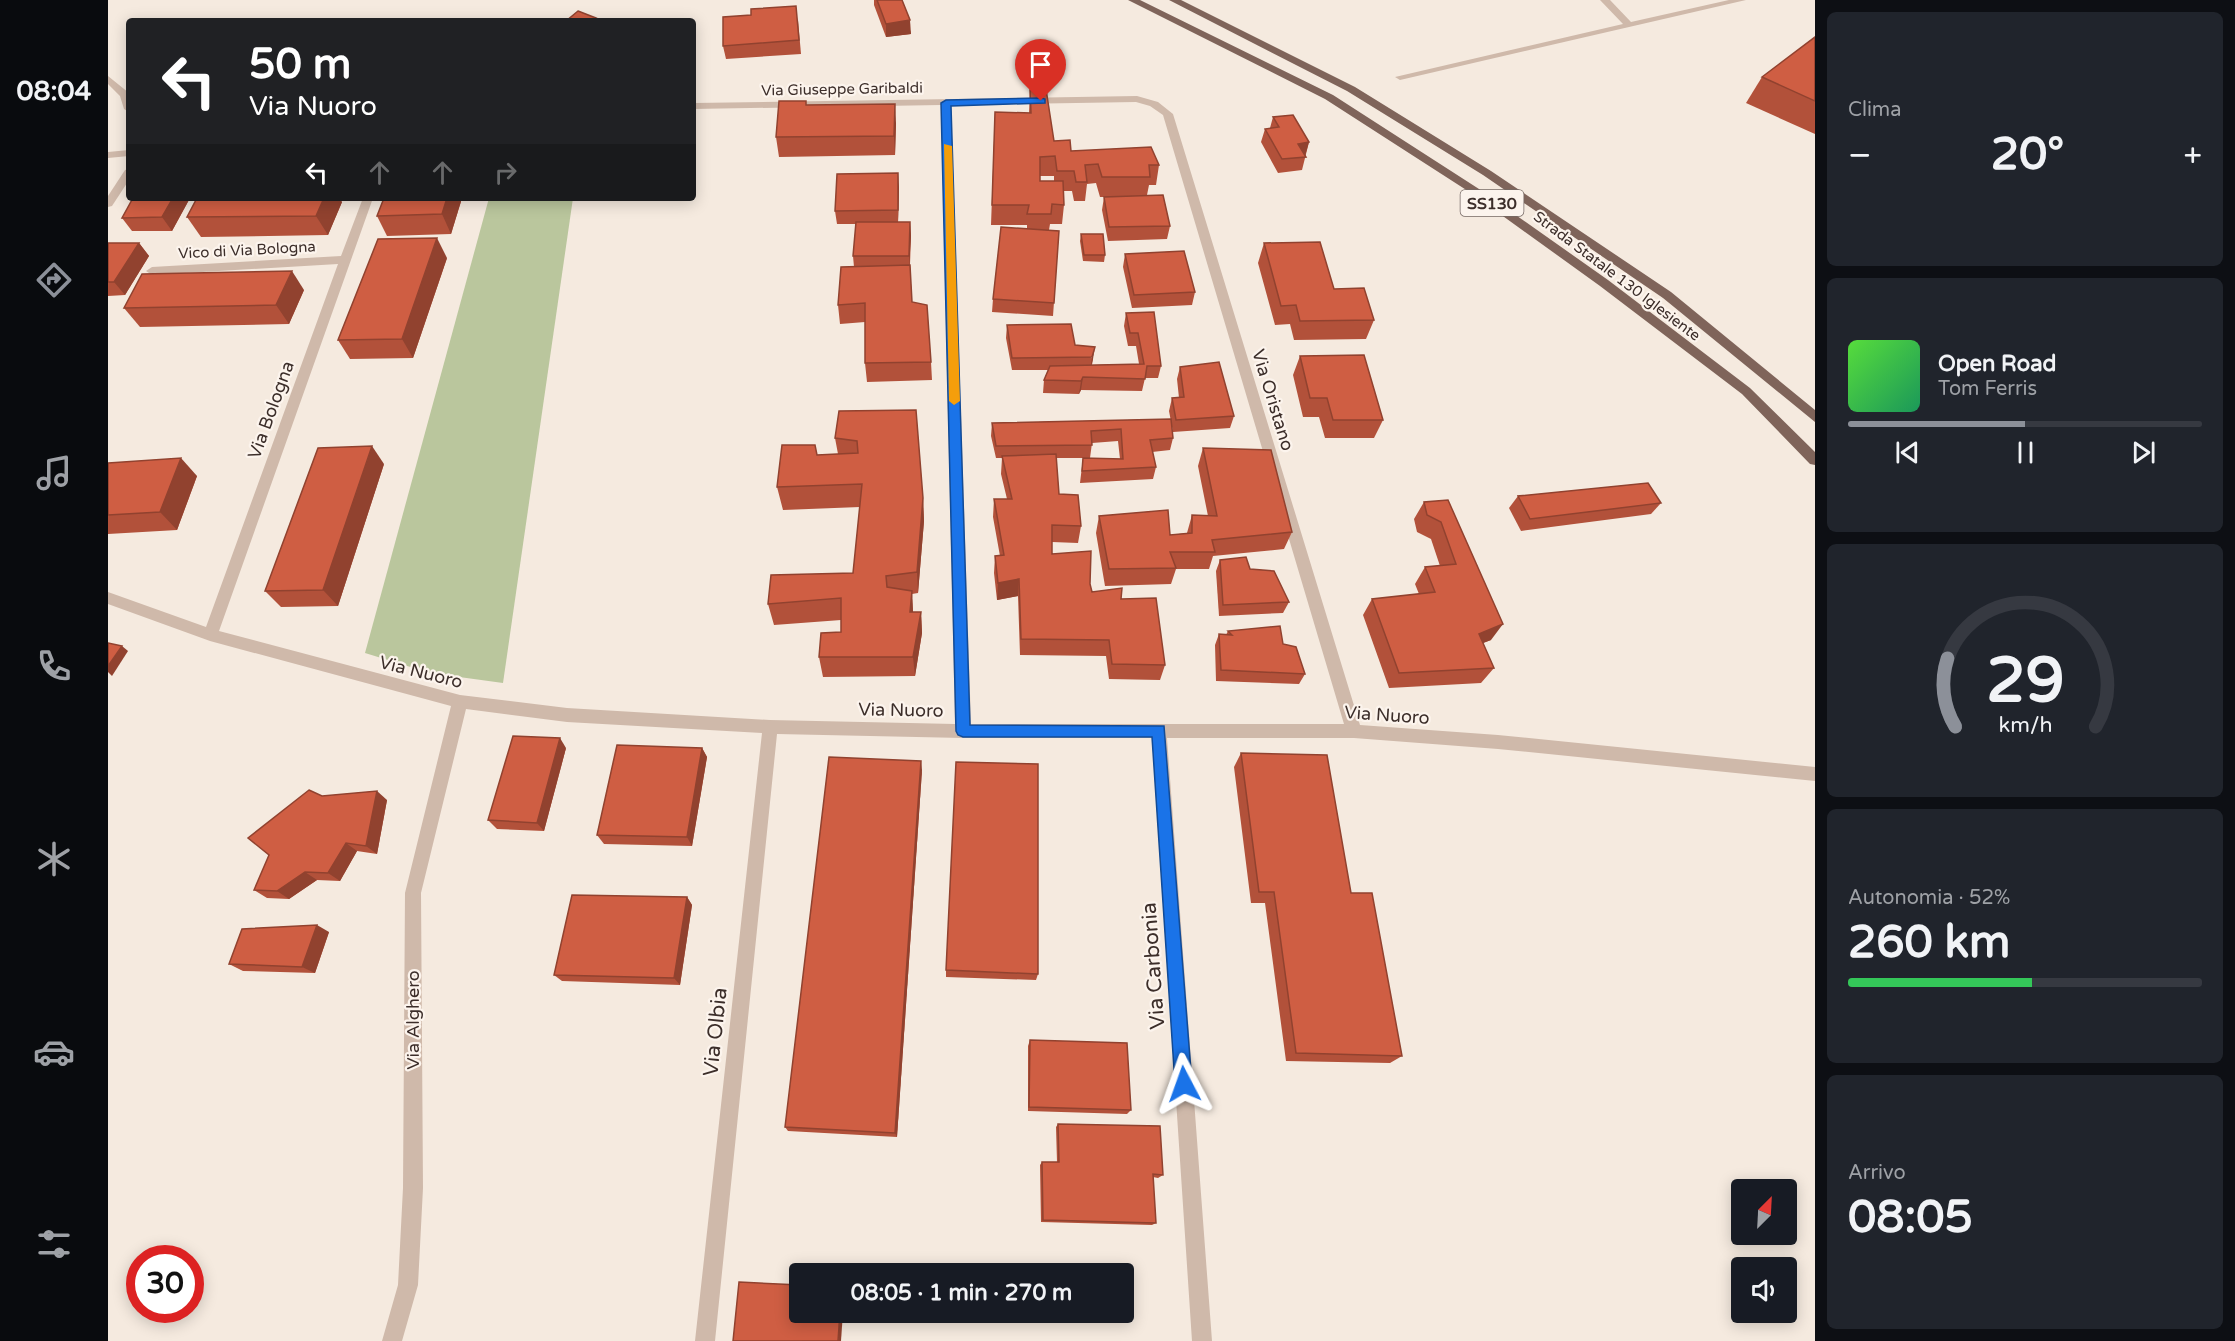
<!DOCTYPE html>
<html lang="it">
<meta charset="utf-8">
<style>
:root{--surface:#171b24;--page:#20242c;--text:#f1f3f6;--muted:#9ea1a6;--line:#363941;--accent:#8c9099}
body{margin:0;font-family:"Varela Round",sans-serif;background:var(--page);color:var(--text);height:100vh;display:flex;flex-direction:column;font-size:22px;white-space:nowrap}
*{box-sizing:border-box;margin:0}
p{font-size:20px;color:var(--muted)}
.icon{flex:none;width:33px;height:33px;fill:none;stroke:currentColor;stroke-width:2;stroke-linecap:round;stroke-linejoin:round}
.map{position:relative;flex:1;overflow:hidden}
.drawer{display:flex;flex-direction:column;gap:12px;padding:12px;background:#0d0f14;width:420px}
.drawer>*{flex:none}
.guide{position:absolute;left:18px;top:18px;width:570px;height:183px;border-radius:6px;box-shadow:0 3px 15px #0003;background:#202124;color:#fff;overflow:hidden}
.needle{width:39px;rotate:24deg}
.controls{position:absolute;left:1623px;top:1179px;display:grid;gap:12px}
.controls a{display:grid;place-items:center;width:66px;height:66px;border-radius:6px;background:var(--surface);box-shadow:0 3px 15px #0003;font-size:30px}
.speed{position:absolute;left:18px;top:1245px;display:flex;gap:12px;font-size:30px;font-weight:700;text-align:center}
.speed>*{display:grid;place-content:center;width:78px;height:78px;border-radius:50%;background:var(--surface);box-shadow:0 3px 15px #0003;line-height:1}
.speed .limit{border:9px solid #d22;background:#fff;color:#111}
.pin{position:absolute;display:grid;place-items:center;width:51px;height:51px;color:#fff;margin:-62px -26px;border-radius:50% 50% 50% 0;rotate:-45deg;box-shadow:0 0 6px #0007}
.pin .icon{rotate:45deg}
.me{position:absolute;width:66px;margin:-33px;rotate:356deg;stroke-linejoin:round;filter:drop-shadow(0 0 4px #0008)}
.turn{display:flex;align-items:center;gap:21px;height:126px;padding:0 24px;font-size:27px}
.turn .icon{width:78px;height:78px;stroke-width:2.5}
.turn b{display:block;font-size:42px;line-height:51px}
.lanes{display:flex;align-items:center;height:57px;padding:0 24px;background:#0003;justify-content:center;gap:30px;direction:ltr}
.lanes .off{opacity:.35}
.big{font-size:45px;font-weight:700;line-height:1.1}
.drawer .tile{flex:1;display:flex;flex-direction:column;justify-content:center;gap:9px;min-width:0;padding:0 21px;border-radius:9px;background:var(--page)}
.drawer .dial{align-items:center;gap:0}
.dial svg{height:156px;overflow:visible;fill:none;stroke:var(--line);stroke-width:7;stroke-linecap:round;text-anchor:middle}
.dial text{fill:var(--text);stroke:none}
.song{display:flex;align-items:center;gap:18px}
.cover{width:72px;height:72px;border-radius:9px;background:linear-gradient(135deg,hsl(110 70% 55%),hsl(150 70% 35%))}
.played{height:6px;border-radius:3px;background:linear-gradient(90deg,var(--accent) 50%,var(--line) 50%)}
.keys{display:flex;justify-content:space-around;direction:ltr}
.heat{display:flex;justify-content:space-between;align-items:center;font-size:33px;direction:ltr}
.charge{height:9px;border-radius:4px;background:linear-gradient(90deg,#34c759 52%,var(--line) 0)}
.trip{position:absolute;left:681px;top:1263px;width:345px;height:60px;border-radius:6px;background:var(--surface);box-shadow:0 3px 15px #0003;font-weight:700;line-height:60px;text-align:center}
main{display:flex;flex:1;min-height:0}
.tabs{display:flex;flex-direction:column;width:108px;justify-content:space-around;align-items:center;background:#090b0e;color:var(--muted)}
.tabs .icon{width:42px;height:42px}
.tabs .current{color:var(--accent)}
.tabs b{font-size:27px;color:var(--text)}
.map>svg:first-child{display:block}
.green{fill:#bac69d}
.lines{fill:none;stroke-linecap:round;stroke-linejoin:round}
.street{fill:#cfb9aa;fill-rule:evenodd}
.primary{fill:#7f645a;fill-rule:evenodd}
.wall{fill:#b2513a;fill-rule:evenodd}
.shaded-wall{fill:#91422f}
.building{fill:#cf5e43;stroke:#91422f;stroke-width:1.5}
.route{fill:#1a73e8;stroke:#114b97;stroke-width:1.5}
.slow{fill:#f59e0b}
.labels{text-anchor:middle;stroke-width:4.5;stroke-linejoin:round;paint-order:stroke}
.far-street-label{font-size:15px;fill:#3c2e2a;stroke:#fcf4ed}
.shield{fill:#fcf4ed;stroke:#766964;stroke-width:1.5}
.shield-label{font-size:16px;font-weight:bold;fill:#3c2e2a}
.street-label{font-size:18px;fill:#3c2e2a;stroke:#fcf4ed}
.near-street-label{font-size:21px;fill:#3c2e2a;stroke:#fcf4ed}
</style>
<main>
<nav class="tabs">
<b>08:04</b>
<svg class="icon current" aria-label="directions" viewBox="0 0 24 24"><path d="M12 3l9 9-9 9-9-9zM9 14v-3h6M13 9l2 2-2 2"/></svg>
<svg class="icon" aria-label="music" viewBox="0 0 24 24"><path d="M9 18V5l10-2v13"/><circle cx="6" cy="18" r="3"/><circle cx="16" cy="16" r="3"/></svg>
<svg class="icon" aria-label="phone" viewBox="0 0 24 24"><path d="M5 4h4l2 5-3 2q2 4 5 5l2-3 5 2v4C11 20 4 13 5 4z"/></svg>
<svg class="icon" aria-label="climate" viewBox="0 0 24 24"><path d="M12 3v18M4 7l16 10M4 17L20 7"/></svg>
<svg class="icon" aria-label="car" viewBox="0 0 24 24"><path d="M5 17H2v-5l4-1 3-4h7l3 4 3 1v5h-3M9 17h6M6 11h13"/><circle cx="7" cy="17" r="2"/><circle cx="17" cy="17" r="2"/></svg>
<svg class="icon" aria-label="filters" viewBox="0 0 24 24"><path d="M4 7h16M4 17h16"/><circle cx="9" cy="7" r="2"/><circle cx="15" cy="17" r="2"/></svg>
</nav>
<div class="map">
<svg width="1707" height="1341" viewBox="0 0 1707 1341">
<rect width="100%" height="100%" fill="#f5eadf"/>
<path class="green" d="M381,198H465L395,683L322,673L257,653Z"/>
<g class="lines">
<g class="street">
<path d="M1492,0H1502L1523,22L1621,0H1638L1292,80L1287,77L1515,24Z"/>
<path d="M0,76L21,93V112L16,109L12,96L0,84Z"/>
<path d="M1029,96L1050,102L1065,114L1252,725L1390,735L1707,767V781L1390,749L1246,738H1059L1104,1341H1084L1044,738H855L669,734L607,1341H587L654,733L459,722L358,709L313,893L315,1188L310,1285L294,1341H274L290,1285L295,1188L297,893L343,706L102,641L0,604V592L98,627L230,264L44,275L38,271L44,267L233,256L255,198H265L111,631L352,695L459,708L662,720L847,724L833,105L585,109V103ZM1028,102L1042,106L1055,115L1236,724H863L843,105Z"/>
<path d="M21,150V156L0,158V152Z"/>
<path d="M21,169V180L4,206L0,207V196L17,170Z"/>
</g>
<g class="primary">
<path d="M1020,0H1032L1225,95L1371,189L1500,280L1642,388L1707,452V465L1702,464L1634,394L1492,286L1363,193L1217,99Z"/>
<path d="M1061,0H1073L1247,87L1383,171L1563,292L1707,410V422L1555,298L1375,175L1239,91Z"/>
</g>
</g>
<g class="wall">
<path d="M766,0H794L803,34L778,37L766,5Z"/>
<path d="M690,20L693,54L618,59L615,46Z"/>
<path d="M1707,37V134L1638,103L1654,77Z"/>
<path d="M922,90L946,141L963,151L1051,165L1048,185H1041L1039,195L1062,226L1059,239L1000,241L994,210L996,197H992L988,183L979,184L977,201H966L964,191H955L956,205L954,224H942L941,230L951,231L945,316L884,312L885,299L919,228V225H883L887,112L921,113ZM932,176H946V181H932Z"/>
<path d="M698,101V105L788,123L787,155L671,157L668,137Z"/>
<path d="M1165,117L1201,142L1194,170L1170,173L1153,142L1157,129L1162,128Z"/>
<path d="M791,187L790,222H802L803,236L802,265L804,302L823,362L824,380L759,382L757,363V322L732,324L730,305L746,267L745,256L748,224H729L727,211Z"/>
<path d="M82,198L64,231H24L14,218Z"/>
<path d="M354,198L343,234L279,236L269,216Z"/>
<path d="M234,202L220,235L93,237L79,217Z"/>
<path d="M973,234L997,255L996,262L975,261L972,241Z"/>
<path d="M0,243H31L41,256L17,295L0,296Z"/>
<path d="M1156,243L1226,289L1266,320L1258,339L1186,340L1182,324L1167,325L1150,263Z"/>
<path d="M1017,254L1087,292L1084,305L1024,308L1015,267Z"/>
<path d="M339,258L305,358L242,359L230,340Z"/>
<path d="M196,290L181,324L32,327L16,308Z"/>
<path d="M1018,313L1053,366L1050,378H1037L1034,391L973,390L971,394L935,393L936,380L940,370H904L898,338L899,325L967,345L985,359L984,365L1031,364L1028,346H1020L1016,326Z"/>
<path d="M1192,356L1275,420L1266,438H1217L1211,417H1195L1185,375Z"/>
<path d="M1072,367L1126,416L1122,428L1065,432L1061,411L1064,398H1071L1069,379Z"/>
<path d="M731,411L815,498L816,521L810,593L804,594L805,612H813L814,633L807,676L715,677L711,657L733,632V620L666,625L660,604L745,573L752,507L675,510L669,487L709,455L730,454L727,438Z"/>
<path d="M1063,419L1065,438L1062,450L1044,452L1048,467L1045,479L972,483L975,458L1012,459L1010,441L984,443L982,458H948L951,494L973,526L970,543L944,542V554L982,584L984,592L1013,599L1057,665L1052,680L1001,679L998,656L912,655L910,596L889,600L886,573L887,556H892L885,517L886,499H899L893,474L894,458H888L883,436L884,423Z"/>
<path d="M1095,448L1184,532L1176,549L1105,556L1101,569H1068L1063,584L997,586L988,533L991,516L1062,535L1079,533L1084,515L1100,516L1090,466Z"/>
<path d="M0,463L89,476L69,530L0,534Z"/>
<path d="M276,464L230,606L173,607L157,591Z"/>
<path d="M1410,496L1553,503L1543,514L1413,531L1401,508Z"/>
<path d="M1340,500L1383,640L1375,643L1386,668L1373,683L1281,688L1255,615L1264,599L1311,594L1307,584L1317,567L1332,566L1323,539L1309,532L1306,519L1316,502Z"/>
<path d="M1112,560L1142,569L1181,602L1175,613L1111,616L1108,571Z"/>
<path d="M1120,631L1175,644L1197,674L1191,684L1108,681L1107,645L1111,634L1118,635Z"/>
<path d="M458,748L436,831L389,829L380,820Z"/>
<path d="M594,748L599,757L584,846L496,844L489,835Z"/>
<path d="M1133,753L1243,893L1294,1056L1282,1063L1178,1061L1157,903H1143L1126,767Z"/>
<path d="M814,770L789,1137L680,1131L677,1127Z"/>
<path d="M214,796L279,800L269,854L249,851L232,881L209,880L181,899L159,898L146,890Z"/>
<path d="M579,897L584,905L572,985L454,981L446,975Z"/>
<path d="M221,932L207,973L135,971L121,964Z"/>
<path d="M838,970L930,974L928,980L838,977Z"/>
<path d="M922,1040L1023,1110L1019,1114L920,1111V1046Z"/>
<path d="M950,1124L1055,1175L1050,1178L1045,1177L1048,1223L1044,1225L933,1222L932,1165L934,1162H949L948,1127Z"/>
</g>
<g class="shaded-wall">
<path d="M802,20L803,34L778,37V24Z"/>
<path d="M585,32L586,38L585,56Z"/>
<path d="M787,104L788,123L787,155L786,136Z"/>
<path d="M1201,142L1197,156L1190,144Z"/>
<path d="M790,173L791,187L790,223Z"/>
<path d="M65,198H82L64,231L54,217Z"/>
<path d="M216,198H232L234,202L220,235L208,216Z"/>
<path d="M339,198H354L343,234L334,214Z"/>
<path d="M802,222L803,236L801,269V256Z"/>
<path d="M329,238L339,258L305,358L294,339Z"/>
<path d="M31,243L41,256L17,295L6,282Z"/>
<path d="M184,271L196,290L181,324L168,305Z"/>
<path d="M987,347L985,359L982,370L984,357Z"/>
<path d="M975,377L973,390L971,394L973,381Z"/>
<path d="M264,446L276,464L230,606L215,590Z"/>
<path d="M73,458L89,476L69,530L52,512Z"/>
<path d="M815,498L816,521L810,593L809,572Z"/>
<path d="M911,579L910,596L889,600L890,583Z"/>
<path d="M804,591L805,612H802Z"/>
<path d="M813,612L814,633L807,676L805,657Z"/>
<path d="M1395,624L1383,640L1359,649L1371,634Z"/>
<path d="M14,646L20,651L4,676L0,672V666Z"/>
<path d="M452,738L458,748L436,831L429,823Z"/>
<path d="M594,748L599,757L584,846L579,837Z"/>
<path d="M813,761L814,770L789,1137L787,1133Z"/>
<path d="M269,791L279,800L269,854L258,846Z"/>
<path d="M238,843L249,851L232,881L220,873Z"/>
<path d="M197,872L209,880L181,899L169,891Z"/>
<path d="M579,897L584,905L572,985L566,978Z"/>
<path d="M209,925L221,932L207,973L194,967Z"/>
<path d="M732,1312H735L733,1341H730Z"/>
</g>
<g class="building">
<path d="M769,0H794L802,20L778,24Z"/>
<path d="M688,6L691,40L615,46V17L643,15V9Z"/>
<path d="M470,11L488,18L484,21H458Z"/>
<path d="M1707,37V101L1654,77Z"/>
<path d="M938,89L946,141L962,140L963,151L1043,147L1051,165H1041L1042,177H994L990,164L977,165L979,182H968L966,171H949L947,156L932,157V181H955L956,205L944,204L943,214H919L921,205H884L887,112L923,113L922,90Z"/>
<path d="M671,101H698V105L787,104L786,136L668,137Z"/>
<path d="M1185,115L1201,142L1190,144L1198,157L1174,159L1157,129L1171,127L1165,117Z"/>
<path d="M790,173V210L727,211L729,174Z"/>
<path d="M1055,195L1062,226L1001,227L996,197Z"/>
<path d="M25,198H65L54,217L14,218Z"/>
<path d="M89,198H216L208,216L79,217Z"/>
<path d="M276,198H339L334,214L269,216Z"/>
<path d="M748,222H802L801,256H745Z"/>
<path d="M893,227L951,231L946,303L885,299Z"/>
<path d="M973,234H995L997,255H976Z"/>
<path d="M329,238L294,339L230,340L270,239Z"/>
<path d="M1212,242L1226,289L1256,288L1266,320L1192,321L1188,305L1173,306L1156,243Z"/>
<path d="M0,243H31L6,282H0Z"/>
<path d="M1076,251L1087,292L1026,295L1017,254Z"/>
<path d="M802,265L804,302L819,305L823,362L757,363V303L730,305L733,267Z"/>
<path d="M184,271L168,305L16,308L34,274Z"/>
<path d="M1046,312L1053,366H1039L1037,379L975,377L973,381L936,380L942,366L1036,364L1030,333H1022L1018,313Z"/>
<path d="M963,324L967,345L987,347L984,357L904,358L899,325Z"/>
<path d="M1256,355L1275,420H1225L1219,398H1202L1192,356Z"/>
<path d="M1111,362L1126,416L1068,420L1064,398L1076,397L1072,367Z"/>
<path d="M808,410L815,498L809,572L778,576L779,587L804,591L802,612H813L805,657H711L713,633L733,632V598L660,604L663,575L745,573L754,484L669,487L674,445H707L709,455L750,453L749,441L727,438L731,411Z"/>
<path d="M1063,419L1065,438L1042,440L1048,467L974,471L975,458L1015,459L1013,429L983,431L984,445L888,446L884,423Z"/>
<path d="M264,446L215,590L157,591L210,448Z"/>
<path d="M1095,448L1163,450L1184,532L1104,540L1107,552H1062L1068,568L1001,569L991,516L1060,510L1062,535L1084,533V515L1109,516Z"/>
<path d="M948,454L951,494L970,495L973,526L944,525V554L983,551L982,584L984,592L1014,588L1013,599L1048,598L1057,665L1004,664L1001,640L913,639L911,579L890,583L887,556L896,555L886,499H904L894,456Z"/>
<path d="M73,458L52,512L0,515V463Z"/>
<path d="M1540,483L1553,503L1422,519L1410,496Z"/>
<path d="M1340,500L1395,624L1371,634L1386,668L1291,673L1264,599L1327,592L1317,567L1348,564L1333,522L1319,515L1316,502Z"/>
<path d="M1138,557L1142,569L1166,571L1181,602L1115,605L1112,560Z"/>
<path d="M1172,626L1175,644L1188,647L1197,674L1113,670L1111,634L1124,635L1120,631Z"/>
<path d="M0,643L14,646L0,666Z"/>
<path d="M405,736L452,738L429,823L380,820Z"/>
<path d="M509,745L594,748L579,837L489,835Z"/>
<path d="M1133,753L1219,755L1243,893H1264L1294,1056L1188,1053L1166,892H1151Z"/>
<path d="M721,757L813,761L787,1133L677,1127Z"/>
<path d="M848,762L930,764V974L838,970Z"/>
<path d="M201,790L214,796L269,791L258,846L238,843L220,873L197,872L169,891L146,890L161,855L140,838Z"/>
<path d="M464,895L579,897L566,978L446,975Z"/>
<path d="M209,925L194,967L121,964L134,929Z"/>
<path d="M922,1040L1019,1043L1023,1110L921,1107Z"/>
<path d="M950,1124L1052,1126L1055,1175L1045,1174L1048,1223L935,1220L934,1162H951Z"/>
<path d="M631,1282L692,1285V1312H732L730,1341H625Z"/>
</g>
<path class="route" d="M933,98L937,99V103L843,106L862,725L1056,726L1084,1084L1082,1090L1076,1092L1070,1090L1067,1084L1044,737H855L850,735L848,731L833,103L838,100Z"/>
<path class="slow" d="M836,144L844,146L852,401L846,405L841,401Z"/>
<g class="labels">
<g class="far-street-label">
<text transform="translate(734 89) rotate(-1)" y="5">Via Giuseppe Garibaldi</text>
<text transform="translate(139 250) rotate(-3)" y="5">Vico di Via Bologna</text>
<text transform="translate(1509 276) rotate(37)" y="5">Strada Statale 130 Iglesiente</text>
</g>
<rect class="shield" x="1352.5" y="190" width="63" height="26" rx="4.5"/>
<g class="shield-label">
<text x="1384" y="209">SS130</text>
</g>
<g class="street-label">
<text transform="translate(1165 400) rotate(73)" y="6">Via Oristano</text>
<text transform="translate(163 410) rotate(-70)" y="6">Via Bologna</text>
<text transform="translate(313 672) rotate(14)" y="6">Via Nuoro</text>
<text transform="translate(793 710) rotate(1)" y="6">Via Nuoro</text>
<text transform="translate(1279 715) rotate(4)" y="6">Via Nuoro</text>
<text transform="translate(305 1020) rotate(-90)" y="6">Via Alghero</text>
</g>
<g class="near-street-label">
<text transform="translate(1045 966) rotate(-94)" y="7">Via Carbonia</text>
<text transform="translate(607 1032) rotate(-84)" y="7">Via Olbia</text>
</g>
</g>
</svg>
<div class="controls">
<a><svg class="needle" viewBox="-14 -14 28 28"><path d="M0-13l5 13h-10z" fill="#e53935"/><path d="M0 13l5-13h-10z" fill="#9ea1a6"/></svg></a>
<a><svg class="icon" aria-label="sound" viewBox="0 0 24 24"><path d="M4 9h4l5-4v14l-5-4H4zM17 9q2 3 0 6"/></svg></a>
</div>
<div class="speed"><div class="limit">30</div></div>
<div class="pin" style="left:933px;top:101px;background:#d93025"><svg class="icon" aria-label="arrive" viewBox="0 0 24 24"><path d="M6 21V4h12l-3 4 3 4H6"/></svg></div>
<svg class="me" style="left:1076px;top:1084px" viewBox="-20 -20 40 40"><path d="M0-17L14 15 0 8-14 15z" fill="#1a73e8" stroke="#fff" stroke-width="4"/></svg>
<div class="trip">08:05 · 1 min · 270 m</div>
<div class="guide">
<div class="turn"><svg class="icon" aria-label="left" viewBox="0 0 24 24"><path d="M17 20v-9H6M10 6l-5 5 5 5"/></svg><div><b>50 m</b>Via Nuoro</div></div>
<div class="lanes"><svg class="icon" aria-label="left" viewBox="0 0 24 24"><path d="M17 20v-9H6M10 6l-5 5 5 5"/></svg><svg class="icon off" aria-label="ahead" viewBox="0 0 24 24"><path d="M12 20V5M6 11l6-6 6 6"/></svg><svg class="icon off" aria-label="ahead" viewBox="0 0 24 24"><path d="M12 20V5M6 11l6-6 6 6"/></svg><svg class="icon off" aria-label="right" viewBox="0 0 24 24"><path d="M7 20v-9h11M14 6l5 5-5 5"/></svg></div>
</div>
</div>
<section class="drawer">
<div class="tile"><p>Clima</p>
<div class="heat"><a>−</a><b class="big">20°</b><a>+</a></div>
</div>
<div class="tile">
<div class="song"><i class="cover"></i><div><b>Open Road</b><p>Tom Ferris</p></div></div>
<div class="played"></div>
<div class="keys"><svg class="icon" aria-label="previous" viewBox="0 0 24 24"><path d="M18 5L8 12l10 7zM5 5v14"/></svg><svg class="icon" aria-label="pause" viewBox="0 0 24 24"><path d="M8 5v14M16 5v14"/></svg><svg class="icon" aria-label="next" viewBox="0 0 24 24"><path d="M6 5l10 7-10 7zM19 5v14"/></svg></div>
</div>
<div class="tile dial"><svg viewBox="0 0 100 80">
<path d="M14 69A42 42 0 1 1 86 69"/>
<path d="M14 69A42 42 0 0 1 10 34" stroke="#8c9099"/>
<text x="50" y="56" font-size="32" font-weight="700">29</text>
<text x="50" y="72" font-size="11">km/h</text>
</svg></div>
<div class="tile"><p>Autonomia · 52%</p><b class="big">260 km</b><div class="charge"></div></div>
<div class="tile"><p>Arrivo</p><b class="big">08:05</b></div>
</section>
</main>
